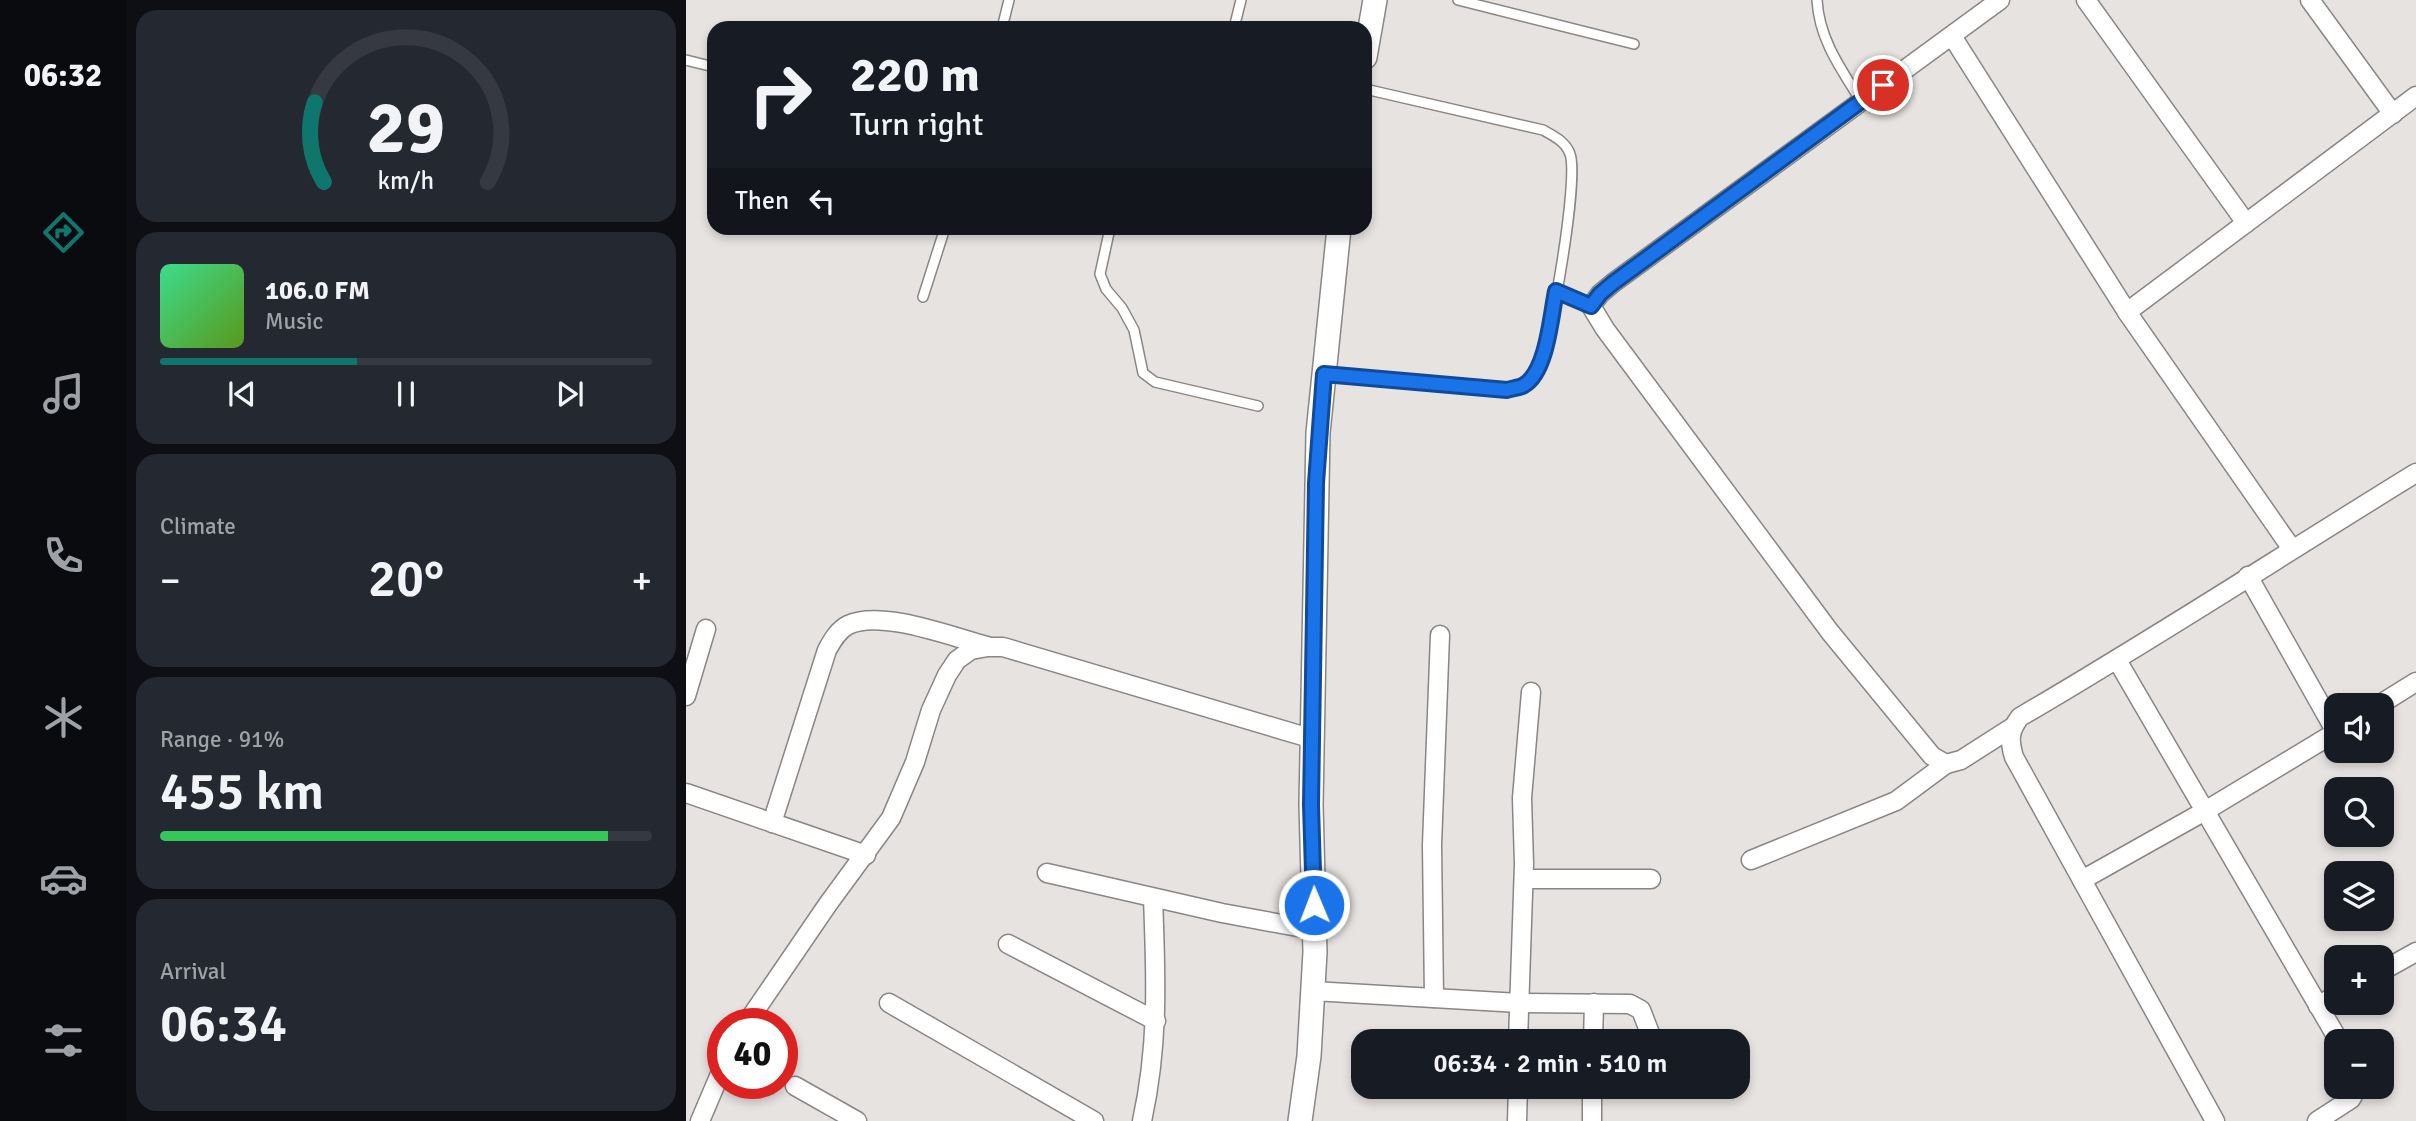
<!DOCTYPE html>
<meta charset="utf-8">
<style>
:root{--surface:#171b24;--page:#242831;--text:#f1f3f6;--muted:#9ea1a6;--line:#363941;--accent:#0f766e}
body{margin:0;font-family:Signika,sans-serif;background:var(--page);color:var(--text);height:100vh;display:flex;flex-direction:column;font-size:26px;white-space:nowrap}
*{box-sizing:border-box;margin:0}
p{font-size:23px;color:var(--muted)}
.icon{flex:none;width:38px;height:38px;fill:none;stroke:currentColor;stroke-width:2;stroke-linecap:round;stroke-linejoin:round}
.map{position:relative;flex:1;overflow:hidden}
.details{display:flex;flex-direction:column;gap:10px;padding:10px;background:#0d0f14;width:560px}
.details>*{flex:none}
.hud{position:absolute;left:21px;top:21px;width:665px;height:214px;border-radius:21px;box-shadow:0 4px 10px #0003;background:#171b24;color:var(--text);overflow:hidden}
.tools{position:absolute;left:1638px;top:693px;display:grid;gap:14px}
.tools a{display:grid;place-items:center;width:70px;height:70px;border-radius:14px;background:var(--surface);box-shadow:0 4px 10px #0003;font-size:35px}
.speed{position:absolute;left:21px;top:1008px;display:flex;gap:14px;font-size:35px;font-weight:700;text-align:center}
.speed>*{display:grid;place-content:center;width:91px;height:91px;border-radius:50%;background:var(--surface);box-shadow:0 4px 10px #0003;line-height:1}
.speed .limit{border:10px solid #d22;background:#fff;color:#111}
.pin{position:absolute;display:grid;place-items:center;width:60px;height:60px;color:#fff;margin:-30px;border:4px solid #fff;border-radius:50%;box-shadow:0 2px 7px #0007}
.me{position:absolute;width:77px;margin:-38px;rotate:359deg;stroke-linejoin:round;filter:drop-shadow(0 0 5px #0008)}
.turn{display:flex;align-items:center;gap:24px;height:147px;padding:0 28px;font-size:32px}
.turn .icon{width:91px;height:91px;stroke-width:2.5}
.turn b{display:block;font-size:49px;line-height:60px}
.then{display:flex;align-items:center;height:66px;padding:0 28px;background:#0003;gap:14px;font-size:26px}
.big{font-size:52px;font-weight:600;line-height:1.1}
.details .widget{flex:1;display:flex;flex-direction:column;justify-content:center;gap:10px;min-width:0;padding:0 24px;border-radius:21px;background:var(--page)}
.details .dial{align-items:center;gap:0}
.dial svg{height:182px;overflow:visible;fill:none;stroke:var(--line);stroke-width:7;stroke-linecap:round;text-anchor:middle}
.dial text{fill:var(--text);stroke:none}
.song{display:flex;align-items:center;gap:21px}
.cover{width:84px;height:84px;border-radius:10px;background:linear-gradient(135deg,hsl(150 70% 55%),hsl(90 70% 35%))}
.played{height:7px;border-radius:4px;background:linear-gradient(90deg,var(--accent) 40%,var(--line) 40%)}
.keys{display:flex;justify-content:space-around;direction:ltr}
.heat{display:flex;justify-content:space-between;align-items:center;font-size:38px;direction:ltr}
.charge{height:10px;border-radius:5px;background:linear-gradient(90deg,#34c759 91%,var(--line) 0)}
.trip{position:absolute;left:665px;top:1029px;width:399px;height:70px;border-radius:21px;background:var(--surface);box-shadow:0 4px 10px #0003;font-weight:600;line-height:70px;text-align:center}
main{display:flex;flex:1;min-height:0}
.tab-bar{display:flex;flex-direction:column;width:126px;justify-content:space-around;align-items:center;background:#090b0e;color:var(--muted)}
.tab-bar .icon{width:49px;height:49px}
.tab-bar .active{color:var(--accent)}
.tab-bar b{font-size:32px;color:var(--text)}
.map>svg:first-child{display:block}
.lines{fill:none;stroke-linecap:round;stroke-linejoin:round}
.service-casing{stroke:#898683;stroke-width:12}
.minor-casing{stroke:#898683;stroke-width:21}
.tertiary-casing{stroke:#898683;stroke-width:26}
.service{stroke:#fff;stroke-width:9}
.minor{stroke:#fff;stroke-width:18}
.tertiary{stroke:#fff;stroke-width:23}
.route-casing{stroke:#114b97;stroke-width:18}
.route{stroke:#1a73e8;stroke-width:12}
</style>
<main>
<nav class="tab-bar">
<b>06:32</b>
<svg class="icon active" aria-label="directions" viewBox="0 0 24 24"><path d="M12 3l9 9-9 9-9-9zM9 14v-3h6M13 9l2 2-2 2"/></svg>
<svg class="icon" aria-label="music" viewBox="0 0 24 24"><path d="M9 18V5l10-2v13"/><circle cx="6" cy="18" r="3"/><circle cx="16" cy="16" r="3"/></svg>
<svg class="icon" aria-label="phone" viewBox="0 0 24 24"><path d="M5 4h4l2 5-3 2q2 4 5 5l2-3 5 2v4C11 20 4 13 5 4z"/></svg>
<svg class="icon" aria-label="climate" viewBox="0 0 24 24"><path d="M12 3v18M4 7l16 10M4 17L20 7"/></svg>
<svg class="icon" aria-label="car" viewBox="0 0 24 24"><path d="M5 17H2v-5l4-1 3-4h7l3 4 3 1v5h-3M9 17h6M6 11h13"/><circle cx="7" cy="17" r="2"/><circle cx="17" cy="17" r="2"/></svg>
<svg class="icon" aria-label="filters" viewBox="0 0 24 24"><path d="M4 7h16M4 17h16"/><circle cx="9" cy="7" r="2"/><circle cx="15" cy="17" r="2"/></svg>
</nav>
<section class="details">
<div class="widget dial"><svg viewBox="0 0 100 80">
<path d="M14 69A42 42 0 1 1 86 69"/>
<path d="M14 69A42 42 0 0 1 10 34" stroke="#0f766e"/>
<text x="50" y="56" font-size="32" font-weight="700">29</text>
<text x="50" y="72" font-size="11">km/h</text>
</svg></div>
<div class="widget">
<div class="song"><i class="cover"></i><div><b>106.0 FM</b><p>Music</p></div></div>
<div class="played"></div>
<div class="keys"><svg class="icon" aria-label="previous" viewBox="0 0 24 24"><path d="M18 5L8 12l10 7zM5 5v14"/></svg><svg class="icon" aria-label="pause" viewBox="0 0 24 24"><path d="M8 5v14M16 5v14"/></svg><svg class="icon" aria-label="next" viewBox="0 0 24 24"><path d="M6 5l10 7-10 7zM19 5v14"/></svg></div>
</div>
<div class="widget"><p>Climate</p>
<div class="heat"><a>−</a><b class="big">20°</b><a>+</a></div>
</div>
<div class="widget"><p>Range · 91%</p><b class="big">455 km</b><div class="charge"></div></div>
<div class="widget"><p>Arrival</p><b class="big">06:34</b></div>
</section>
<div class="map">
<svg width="1730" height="1121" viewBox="0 0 1730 1121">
<rect width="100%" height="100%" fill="#e7e3e0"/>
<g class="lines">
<g class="service-casing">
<g id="service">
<path d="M772,0L948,44"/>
<path d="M1131,0C1133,39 1155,69 1175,101"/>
<path d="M316,28L323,0"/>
<path d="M548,28L555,0"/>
<path d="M0,60L28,67"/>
<path d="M424,228L414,274L420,289L436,308L448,330L457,373L469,382L572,406"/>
<path d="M870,291L905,306"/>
<path d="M237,297L259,228"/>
<path d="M640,374L821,390C835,386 844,383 851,370C865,345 893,178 884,154C880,142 868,136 857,130L679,89"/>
</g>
</g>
<g class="minor-casing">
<g id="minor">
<path d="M1314,0L927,283L914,294L905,306L919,329L1144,632L1246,756L1260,764L1275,760L1325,728"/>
<path d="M1400,0L1560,223"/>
<path d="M1624,0L1707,114"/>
<path d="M1266,36L1441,312L1606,549"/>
<path d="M1441,312L1730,96"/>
<path d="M1562,576L1650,732"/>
<path d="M1431,660L1653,1041"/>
<path d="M0,696L20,629"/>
<path d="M1693,705L1730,682"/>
<path d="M0,793L180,855"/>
<path d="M86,823L141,650C146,641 152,630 162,625C195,609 266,637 301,646"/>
<path d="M1065,860L1210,801L1260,764"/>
<path d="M361,873L536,913L628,930"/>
<path d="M838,879H965"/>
<path d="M1396,880L1519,811L1650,732"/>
<path d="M322,944L470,1021"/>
<path d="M1696,971L1730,952"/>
<path d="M627,991L833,1003L944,1004L955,1010L967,1041"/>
<path d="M748,998L746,845L754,635"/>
<path d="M203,1003L408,1121"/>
<path d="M1632,1006L1650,995"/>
<path d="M60,1024L142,904L205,818L229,762L245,710L261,675L271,660L285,650L302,647H317L627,739"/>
<path d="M832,1041L838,864L836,798L845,692"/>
<path d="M907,1041L908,1003"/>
<path d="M109,1086L171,1121"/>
<path d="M14,1121L37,1067"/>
<path d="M456,1121C473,1044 470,975 467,898"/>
<path d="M831,1121L832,1087"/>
<path d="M906,1121V1087"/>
<path d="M1529,1121L1328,757C1323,740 1323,731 1334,717C1468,639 1598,554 1730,473"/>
<path d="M1631,1121L1665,1099L1672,1087"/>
</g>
</g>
<g class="tertiary-casing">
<g id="tertiary">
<path d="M679,57L689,0"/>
<path d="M614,1121L623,1056L629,952L625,805L632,433L653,228"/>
</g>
</g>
<use href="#service" class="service"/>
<use href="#minor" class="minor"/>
<use href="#tertiary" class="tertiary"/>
</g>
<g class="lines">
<g class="route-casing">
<path id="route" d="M628,905L625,805L630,483L638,374L821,390C826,388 834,388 838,385C861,372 865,315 870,291L905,306L914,294L927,283L1197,85"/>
</g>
<use href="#route" class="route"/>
</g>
</svg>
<div class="tools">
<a><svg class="icon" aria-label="sound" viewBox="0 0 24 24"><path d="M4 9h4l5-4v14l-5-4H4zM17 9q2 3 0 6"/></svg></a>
<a><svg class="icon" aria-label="search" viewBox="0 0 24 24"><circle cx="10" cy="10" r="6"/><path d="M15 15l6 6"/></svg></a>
<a><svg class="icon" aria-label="layers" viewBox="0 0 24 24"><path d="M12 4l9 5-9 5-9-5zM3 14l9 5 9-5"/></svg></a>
<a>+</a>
<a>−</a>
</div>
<div class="speed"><div class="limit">40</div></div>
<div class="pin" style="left:1197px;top:85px;background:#d93025"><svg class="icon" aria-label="arrive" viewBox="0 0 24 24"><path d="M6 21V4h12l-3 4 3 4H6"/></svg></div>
<svg class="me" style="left:628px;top:905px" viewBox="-20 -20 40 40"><circle r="17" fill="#1a73e8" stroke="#fff" stroke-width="3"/><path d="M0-11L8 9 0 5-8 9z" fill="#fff"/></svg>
<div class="trip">06:34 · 2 min · 510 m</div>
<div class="hud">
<div class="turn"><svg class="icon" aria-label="right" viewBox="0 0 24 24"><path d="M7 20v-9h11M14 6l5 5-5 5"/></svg><div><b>220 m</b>Turn right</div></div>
<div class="then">Then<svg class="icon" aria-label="left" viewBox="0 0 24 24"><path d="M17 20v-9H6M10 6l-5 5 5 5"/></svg></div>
</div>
</div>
</main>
